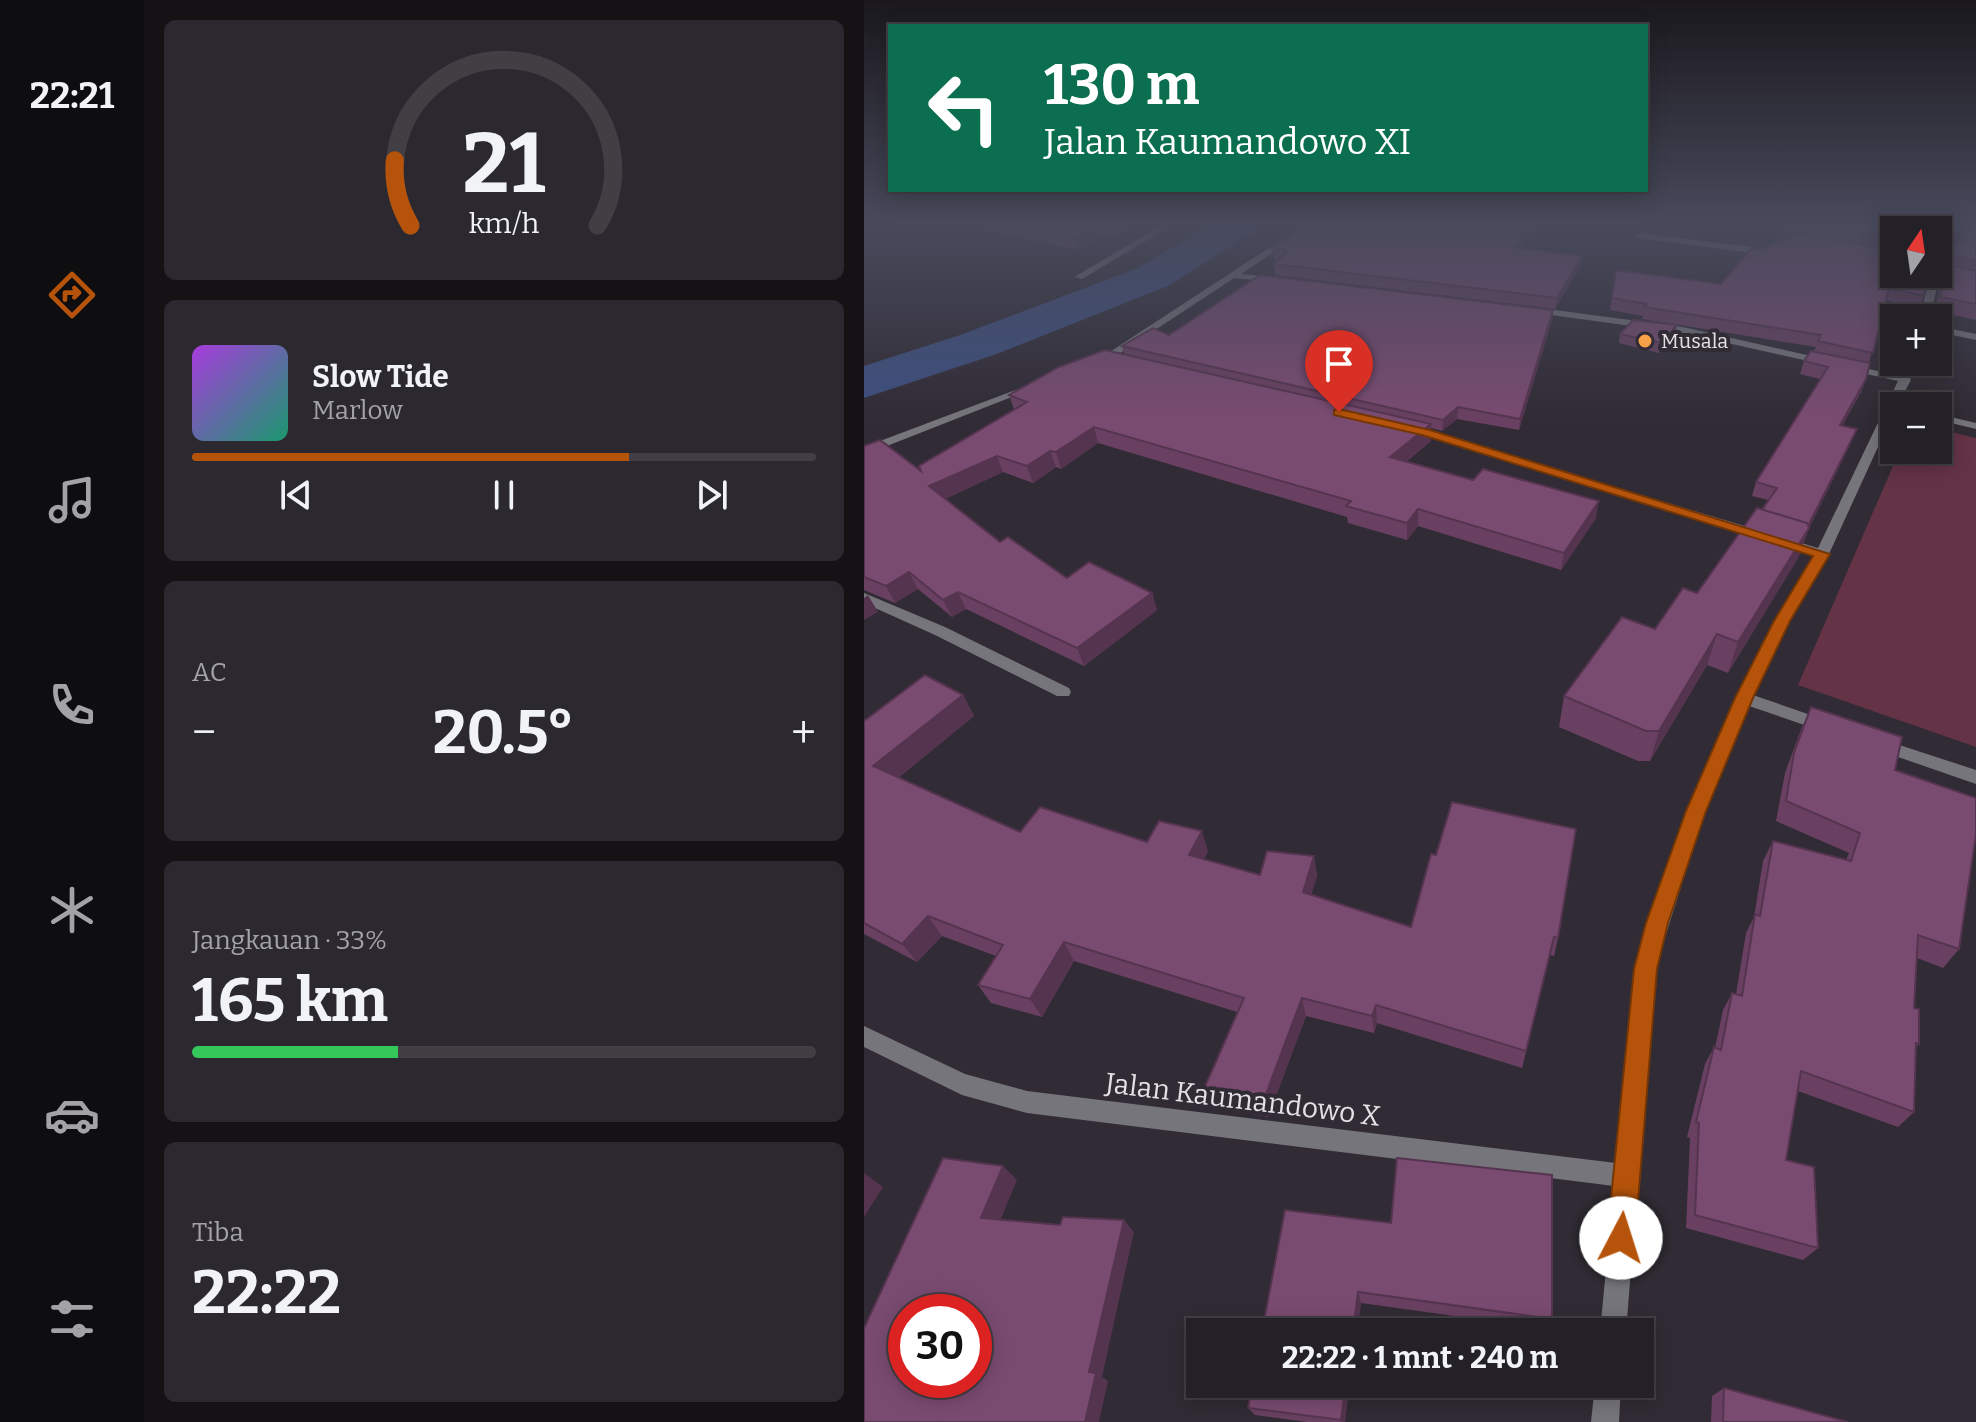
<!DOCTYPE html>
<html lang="id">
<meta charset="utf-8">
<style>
:root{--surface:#242027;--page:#2c282f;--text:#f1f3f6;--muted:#a3a3a7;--line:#413e44;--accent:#b45309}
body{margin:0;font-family:Bitter,serif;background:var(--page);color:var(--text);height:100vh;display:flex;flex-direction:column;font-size:30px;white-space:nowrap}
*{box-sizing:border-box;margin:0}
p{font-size:26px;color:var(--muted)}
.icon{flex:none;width:44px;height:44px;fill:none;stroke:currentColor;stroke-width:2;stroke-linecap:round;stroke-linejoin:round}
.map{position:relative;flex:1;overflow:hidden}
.details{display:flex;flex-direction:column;gap:20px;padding:20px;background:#141215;width:720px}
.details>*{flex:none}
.guide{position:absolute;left:24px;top:24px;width:760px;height:168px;border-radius:0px;box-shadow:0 4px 20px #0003,0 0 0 2px var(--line);background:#0b6e4f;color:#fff;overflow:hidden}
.needle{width:52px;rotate:13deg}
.buttons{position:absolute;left:1016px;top:216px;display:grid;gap:16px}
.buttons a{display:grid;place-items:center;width:72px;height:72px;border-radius:0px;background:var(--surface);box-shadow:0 4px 20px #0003,0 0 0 2px var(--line);font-size:40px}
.speed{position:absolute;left:24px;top:1294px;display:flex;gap:16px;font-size:40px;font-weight:700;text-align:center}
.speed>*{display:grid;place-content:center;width:104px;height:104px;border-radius:50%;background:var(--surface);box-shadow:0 4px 20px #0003,0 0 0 2px var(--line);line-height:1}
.speed .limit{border:12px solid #d22;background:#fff;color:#111}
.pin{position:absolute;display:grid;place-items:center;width:68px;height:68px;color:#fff;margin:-82px -34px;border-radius:50% 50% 50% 0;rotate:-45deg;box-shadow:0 0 8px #0007}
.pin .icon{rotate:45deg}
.me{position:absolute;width:88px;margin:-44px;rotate:5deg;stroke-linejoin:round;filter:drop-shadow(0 0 6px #0008)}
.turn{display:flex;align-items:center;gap:28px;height:168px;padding:0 24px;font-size:36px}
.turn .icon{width:104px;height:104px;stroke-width:2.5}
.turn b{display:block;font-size:56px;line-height:68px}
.big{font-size:60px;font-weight:700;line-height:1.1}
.details .widget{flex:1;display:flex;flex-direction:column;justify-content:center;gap:12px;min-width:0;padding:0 28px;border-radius:12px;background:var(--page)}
.details .dial{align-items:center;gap:0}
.dial svg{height:208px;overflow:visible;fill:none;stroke:var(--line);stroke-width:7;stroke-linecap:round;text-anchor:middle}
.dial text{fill:var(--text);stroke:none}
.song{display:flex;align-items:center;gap:24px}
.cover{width:96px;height:96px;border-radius:12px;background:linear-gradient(135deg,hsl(280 70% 55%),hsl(160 70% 35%))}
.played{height:8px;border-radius:4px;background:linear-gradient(90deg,var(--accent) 70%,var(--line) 70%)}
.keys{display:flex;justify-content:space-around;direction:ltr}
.heat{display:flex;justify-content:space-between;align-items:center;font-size:44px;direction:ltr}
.charge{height:12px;border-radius:6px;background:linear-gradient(90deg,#34c759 33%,var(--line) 0)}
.trip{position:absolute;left:322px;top:1318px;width:468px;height:80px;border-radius:0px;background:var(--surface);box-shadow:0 4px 20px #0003,0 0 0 2px var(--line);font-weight:700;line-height:80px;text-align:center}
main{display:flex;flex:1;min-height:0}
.tab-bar{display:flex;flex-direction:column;width:144px;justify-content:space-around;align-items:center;background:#0e0d10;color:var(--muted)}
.tab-bar .icon{width:56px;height:56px}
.tab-bar .active{color:var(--accent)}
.tab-bar b{font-size:36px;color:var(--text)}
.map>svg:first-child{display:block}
.green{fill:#643346}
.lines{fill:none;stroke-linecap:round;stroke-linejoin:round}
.river{fill:#3d4f7f;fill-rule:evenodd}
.service{fill:#76757b;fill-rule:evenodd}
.minor{fill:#76757b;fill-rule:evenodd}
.wall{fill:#694061}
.shaded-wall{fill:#55344f}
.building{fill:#7a4b71;stroke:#55344f;stroke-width:2;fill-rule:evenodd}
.route{fill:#b45309;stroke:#753606;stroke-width:2}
.poi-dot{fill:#f7a149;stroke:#302b34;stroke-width:3}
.labels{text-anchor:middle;stroke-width:8;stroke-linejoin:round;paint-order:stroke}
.far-poi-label{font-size:20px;fill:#e4e0e6;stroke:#302b34;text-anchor:start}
.near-street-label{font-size:28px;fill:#e4e0e6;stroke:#302b34}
</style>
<main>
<nav class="tab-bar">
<b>22:21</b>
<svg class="icon active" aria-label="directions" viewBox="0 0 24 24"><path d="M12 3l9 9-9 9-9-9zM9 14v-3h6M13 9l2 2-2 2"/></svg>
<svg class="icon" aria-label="music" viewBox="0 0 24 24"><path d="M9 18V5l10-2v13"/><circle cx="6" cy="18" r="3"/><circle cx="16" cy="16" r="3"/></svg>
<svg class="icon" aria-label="phone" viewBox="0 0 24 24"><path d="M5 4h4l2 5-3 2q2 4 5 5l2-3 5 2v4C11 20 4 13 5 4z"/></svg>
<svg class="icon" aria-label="climate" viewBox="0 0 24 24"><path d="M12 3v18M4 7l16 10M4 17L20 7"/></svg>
<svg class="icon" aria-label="car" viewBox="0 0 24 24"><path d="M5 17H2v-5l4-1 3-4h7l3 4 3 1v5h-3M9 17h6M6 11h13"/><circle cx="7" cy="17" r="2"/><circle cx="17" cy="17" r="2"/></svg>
<svg class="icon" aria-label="filters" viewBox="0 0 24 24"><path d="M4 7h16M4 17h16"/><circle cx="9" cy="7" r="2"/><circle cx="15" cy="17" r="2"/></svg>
</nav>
<section class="details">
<div class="widget dial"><svg viewBox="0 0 100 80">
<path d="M14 69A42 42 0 1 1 86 69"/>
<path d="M14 69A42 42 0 0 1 8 44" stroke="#b45309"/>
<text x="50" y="56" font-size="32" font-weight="700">21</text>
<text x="50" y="72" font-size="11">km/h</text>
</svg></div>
<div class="widget">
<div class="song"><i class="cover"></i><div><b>Slow Tide</b><p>Marlow</p></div></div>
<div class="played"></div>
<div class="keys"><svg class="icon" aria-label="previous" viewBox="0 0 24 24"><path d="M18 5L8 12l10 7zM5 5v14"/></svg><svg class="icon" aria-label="pause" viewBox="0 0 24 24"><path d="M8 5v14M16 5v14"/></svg><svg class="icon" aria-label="next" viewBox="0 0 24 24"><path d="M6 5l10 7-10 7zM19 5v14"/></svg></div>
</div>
<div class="widget"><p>AC</p>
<div class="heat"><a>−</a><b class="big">20.5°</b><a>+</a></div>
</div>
<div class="widget"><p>Jangkauan · 33%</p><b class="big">165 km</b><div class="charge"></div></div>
<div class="widget"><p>Tiba</p><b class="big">22:22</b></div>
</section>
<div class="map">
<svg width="1112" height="1422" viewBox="0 0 1112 1422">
<rect width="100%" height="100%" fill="#302b34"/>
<path class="green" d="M1074,429L1112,438V747L934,685L1036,450H1074Z"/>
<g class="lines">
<path class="river" d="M349,223H396L391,231L304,286L130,355L0,398V366L96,335L274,268Z"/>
<path class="service" d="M1074,414L1112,423V429L1074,420Z"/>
<g class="minor">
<path d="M302,223H312L218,279L210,277Z"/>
<path d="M443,223H453L377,274L410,277L413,278V282L370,278L241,363L232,361Z"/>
<path d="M1109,224H1112L1110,238L1074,265V258L1103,235Z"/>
<path d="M776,233L904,249L908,252L904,255L773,238L772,236Z"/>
<path d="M1074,272L1076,274L1066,318H1056L1066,274Z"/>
<path d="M668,307L819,327L1036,376L1043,362H1053L1046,378L1047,380L1033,406H1030V412L965,554L925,621L889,695L967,722L969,726L967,730L961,732L885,706L841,811L791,969L762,1332H736L750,1186L163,1113L98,1095L0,1047V1026L101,1074L163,1091L752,1163L771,969L823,811L872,698L911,621L950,556L540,429L550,427L954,548L1034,381L819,333L665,312L663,310Z"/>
<path d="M1074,326L1112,334V340L1074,332Z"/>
<path d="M159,387L168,389L0,455V447Z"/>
<path d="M0,593L81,627L205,688L207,692L205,696H193L71,635L0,603Z"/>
<path d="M1017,739L1112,770V784L1011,749L1009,745L1011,741Z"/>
<path d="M731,1384H757L755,1422H727Z"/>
</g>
</g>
<g class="wall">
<path d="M118,223H275L252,235L245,233L213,250L119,229Z"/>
<path d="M443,223H675L656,248L718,256L716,267L691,309L411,275L410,264L415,260L410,259L408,248Z"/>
<path d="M920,223H1080L1099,226L1102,223H1105L1101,233L1076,253L1074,263V230H1030V274L1060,296L1055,308L1022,300L1005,363L1002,379L997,392L978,426L987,443L945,528L934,558L864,673L843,665L786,761H774L695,727L700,696L791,629L833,593L904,500L888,496L892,482L956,379L936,374L940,361L950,351L952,347L778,319L779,316L746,310L752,270L857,284L896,249L953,237L933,233L912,240L915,228Z"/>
<path d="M1112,231V320L1071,311L1077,279L1082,268L1077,267L1082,253Z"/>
<path d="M689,310L688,320L655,430L593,419L578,431L567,428V441L542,462L732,518L697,570L554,526L543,540L484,523L483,517L234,443L197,469L192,467L169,483L139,472L81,499L136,542L203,578L288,593L293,610L220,666L102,609L88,617L54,589L31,603L0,590V446L57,470L150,409L145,395L260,354L258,346L305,335Z"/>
<path d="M813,325L811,335L795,353L755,343L756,334Z"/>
<path d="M99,695L110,716L34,778L156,832L283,842L344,851L340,859L396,875L450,856L453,876L447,895L547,927L694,938L690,956L686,955L658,1068L513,1023L510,1033L442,1016L404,1117L346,1107L339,1091L373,1012L210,961L178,1017L127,1003L114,985L132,956L78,936L53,962L0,934V721Z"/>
<path d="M947,707L1031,770L1095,949L1079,968L1053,958L1050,1008L1055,1044L1052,1047L1050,1112L1034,1127L934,1091L922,1160L954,1248L939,1260L822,1228L826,1138L823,1137L841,1064L850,1047L851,1048L859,1010L868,993L872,994L882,933L890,917L899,861L909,841L982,860L985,853L912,821L921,773L938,727Z"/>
<path d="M421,1210L688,1319L683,1329L497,1303L493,1332H398Z"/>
<path d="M388,1384L481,1422H443L391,1415L384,1408Z"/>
<path d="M860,1388L984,1422H847L848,1396Z"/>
</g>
<g class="shaded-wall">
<path d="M240,223H243L245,233L213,250L211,239Z"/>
<path d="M251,223H275L252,235L250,224Z"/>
<path d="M668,223H675L648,257L649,247Z"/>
<path d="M931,223H935L933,233L912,240L915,228Z"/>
<path d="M1103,223H1105L1101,233L1074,254L1077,244Z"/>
<path d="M718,256L716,267L691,309L693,298Z"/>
<path d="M689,310L688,320L655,430L656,419Z"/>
<path d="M813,325L811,335L795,353L797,343Z"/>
<path d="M1002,379L997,392L971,439L976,425Z"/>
<path d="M594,407L593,419L578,431L579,420Z"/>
<path d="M567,424V441L527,474L526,457Z"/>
<path d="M230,427L234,443L197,469L192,452Z"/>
<path d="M993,429L987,443L945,528L934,558L864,673L874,642Z"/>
<path d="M186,451L192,467L169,483L163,466Z"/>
<path d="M133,456L139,472L72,503L65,486Z"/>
<path d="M735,501L732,518L697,570L700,553Z"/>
<path d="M554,509V526L543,540V523Z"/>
<path d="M45,572L54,589L31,603L22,586Z"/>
<path d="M94,592L102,609L88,617L79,600Z"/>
<path d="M288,593L293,610L220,666L213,648Z"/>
<path d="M4,595L14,612L0,620V598Z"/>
<path d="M853,634L843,665L786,761L795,731Z"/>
<path d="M99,695L110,716L22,787L9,766Z"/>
<path d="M338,831L344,851L331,875L325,855Z"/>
<path d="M450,856L453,876L442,912L439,892Z"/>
<path d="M64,916L78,936L53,962L38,944Z"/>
<path d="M200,942L210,961L178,1017L166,999Z"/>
<path d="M438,998L442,1016L404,1117L399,1102Z"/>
<path d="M512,1005L513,1023L510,1033L508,1016Z"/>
<path d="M139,1166L153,1180L132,1231L117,1218Z"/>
<path d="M0,1173L19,1187L0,1217Z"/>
<path d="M260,1220L270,1232L238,1377L244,1381L235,1422H221L225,1372Z"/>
<path d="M494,1292L497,1303L493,1332H489Z"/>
<path d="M482,1384H486L481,1422H478Z"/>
</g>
<g class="building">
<path d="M141,223H240L211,239Z"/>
<path d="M443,223H668L649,247L718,256L693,298L410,264L424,251L408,248Z"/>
<path d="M920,223H931L915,228Z"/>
<path d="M944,223H1080L1099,226L1103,223L1077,244L1076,259L1074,260V230H1030V238Z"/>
<path d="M1112,231V261L1082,253Z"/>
<path d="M936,234L1030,249V274H1065L1060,296L1025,288L1009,353L954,341L957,335L780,307L783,304L748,298L752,270L857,284L888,248L896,249Z"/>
<path d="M1083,265L1112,271V304L1076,297Z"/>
<path d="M396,275L689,310L656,419L594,407L579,420L258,346L289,328L305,335Z"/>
<path d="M769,320L813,325L797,343L756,334Z"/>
<path d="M241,350L567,424L526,457L609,480L619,469L735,501L700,553L554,509L543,523L482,506L487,501L230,427L192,452L186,451L163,466L133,456L65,486L136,542L144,537L203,578L225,562L288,593L213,648L94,592L79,600L45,572L22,586L0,577V446L16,440L57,471L55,466L163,402L145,395L195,367Z"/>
<path d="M947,351L1006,363L1002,379L976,425L993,429L944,526L943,523L898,510L913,488L892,482L964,367L940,361Z"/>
<path d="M893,508L943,523L945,528L874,642L853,634L795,731H782L700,696L758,617L791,629L819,588L833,593Z"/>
<path d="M61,675L99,695L9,766L156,832L176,807L283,842L295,821L338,831L325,855L396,875L403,851L450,856L439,892L547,927L567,854L572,855L588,802L712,829L694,938L690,937L662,1051L512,1005L508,1016L438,998L399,1102L339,1091L380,998L200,942L166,999L114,985L139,945L64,916L38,944L0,923V721Z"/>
<path d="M947,707L1038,737L1031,770L1112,798V834L1095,949L1054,935L1050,1008L1055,1009V1044L1052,1043L1050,1112L937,1071L922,1160L950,1167L954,1248L831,1215L835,1123L832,1122L850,1047L857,1050L868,993L878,996L891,914L896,916L909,841L987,861L996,833L922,801L930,753Z"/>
<path d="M79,1158L139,1166L117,1218L196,1225L199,1217L260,1220L225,1372L232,1373L221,1422H0V1328ZM42,1312H110V1380H42Z"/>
<path d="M533,1158L688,1175V1319L494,1292L489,1332H398L421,1210L527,1223Z"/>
<path d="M388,1384H482L477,1420L384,1408Z"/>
<path d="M860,1388L984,1422H859Z"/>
</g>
<linearGradient id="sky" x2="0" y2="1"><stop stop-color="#1a181d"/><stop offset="0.53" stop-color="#484a5c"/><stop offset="1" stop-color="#484a5c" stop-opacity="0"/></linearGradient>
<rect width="1112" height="422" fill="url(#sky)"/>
<path class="route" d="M475,409L566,430L966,554L926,621L889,698L842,811L804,923L793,969L771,1238L767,1248L757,1252L748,1248L743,1238L770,969L782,923L822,811L871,698L910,621L949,556L558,435L470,415V410Z"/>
<circle class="poi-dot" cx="781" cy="341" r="8"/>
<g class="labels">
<g class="far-poi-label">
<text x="797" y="348">Musala</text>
</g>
<g class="near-street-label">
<text transform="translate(379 1099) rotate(7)" y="10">Jalan Kaumandowo X</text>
</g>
</g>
</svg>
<div class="buttons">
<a><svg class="needle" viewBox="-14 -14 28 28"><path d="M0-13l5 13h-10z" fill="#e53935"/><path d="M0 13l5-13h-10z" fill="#a3a3a7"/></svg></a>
<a>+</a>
<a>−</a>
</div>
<div class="speed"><div class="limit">30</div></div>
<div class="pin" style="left:475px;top:412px;background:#d93025"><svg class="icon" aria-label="arrive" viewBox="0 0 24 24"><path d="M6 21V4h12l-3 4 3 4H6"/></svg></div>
<svg class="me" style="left:757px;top:1238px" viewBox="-20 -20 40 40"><circle r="19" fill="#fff"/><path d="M0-13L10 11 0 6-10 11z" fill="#b45309"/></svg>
<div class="trip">22:22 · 1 mnt · 240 m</div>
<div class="guide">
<div class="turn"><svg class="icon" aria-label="left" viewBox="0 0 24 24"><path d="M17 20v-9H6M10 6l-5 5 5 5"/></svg><div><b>130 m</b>Jalan Kaumandowo XI</div></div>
</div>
</div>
</main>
